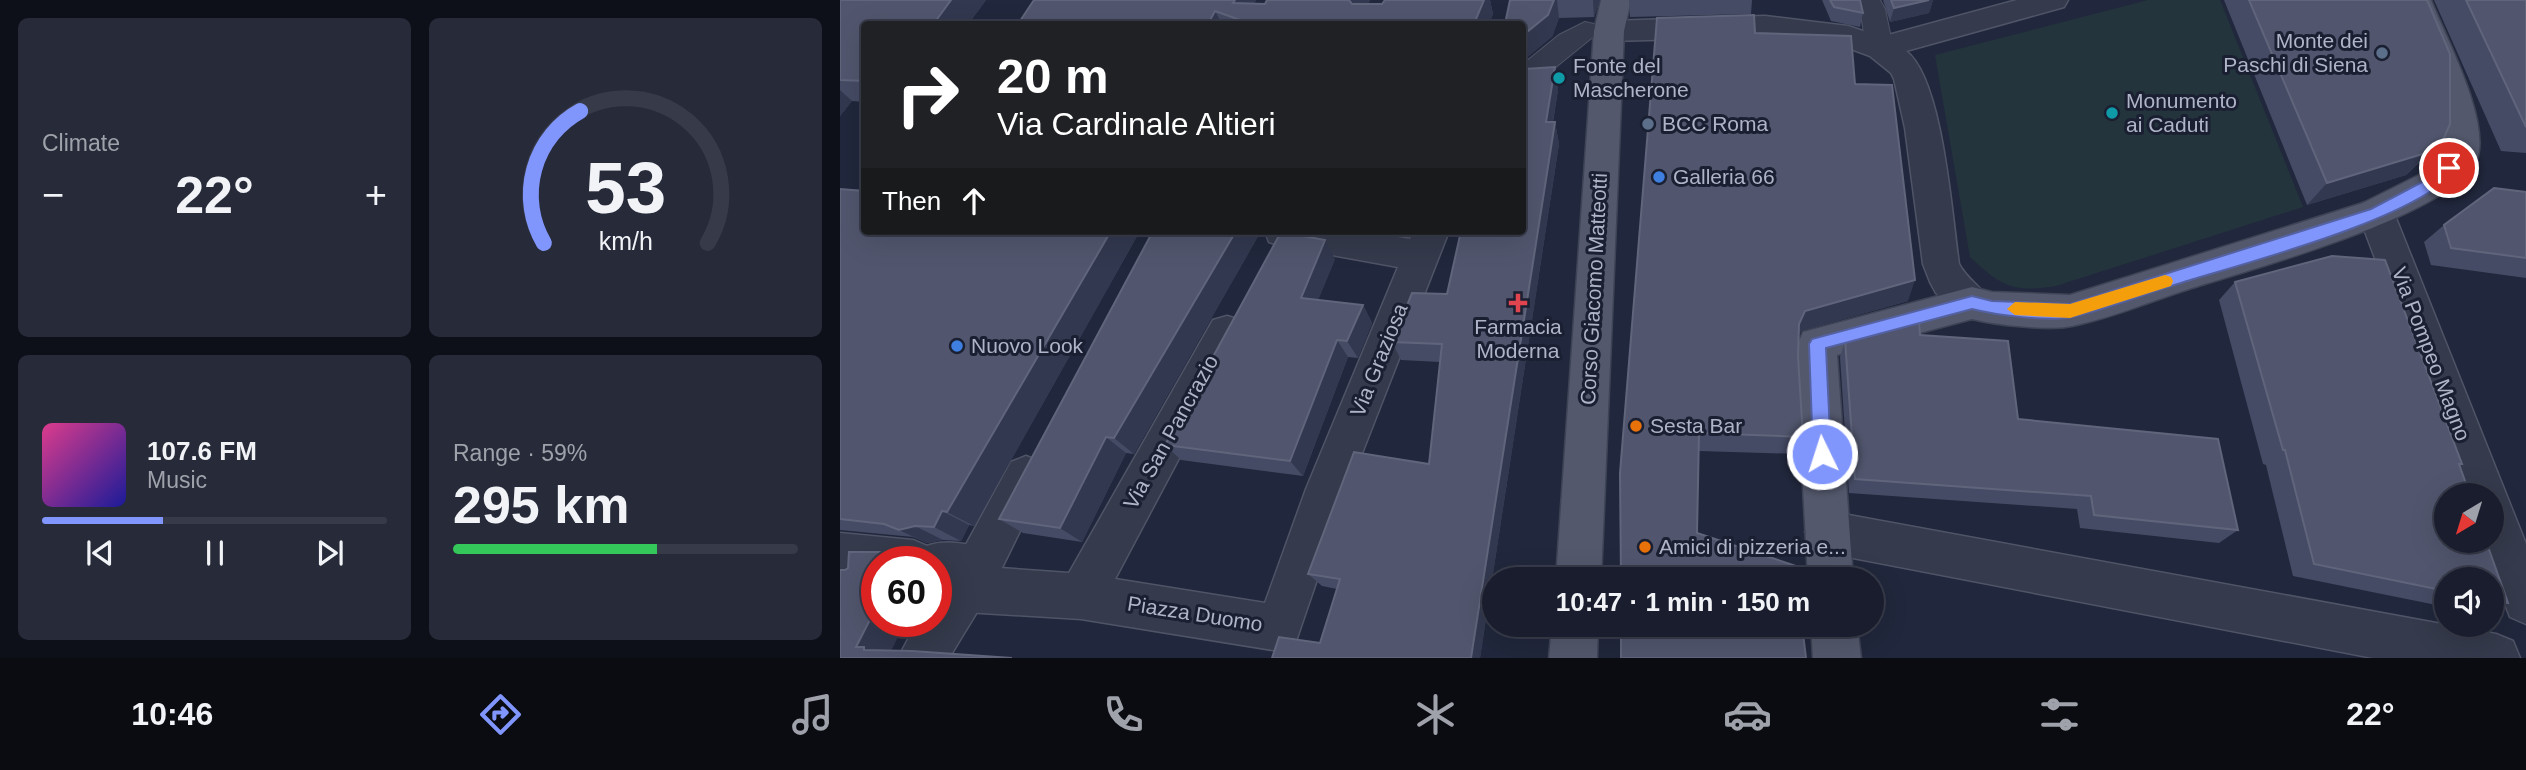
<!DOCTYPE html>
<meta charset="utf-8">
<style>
:root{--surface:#191d2d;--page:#262a39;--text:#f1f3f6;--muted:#9fa2aa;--line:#373b49;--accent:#8196fc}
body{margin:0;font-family:Arial,sans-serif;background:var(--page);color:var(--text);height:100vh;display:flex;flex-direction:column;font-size:26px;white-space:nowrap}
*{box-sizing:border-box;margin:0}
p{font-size:23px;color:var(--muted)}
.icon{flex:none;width:38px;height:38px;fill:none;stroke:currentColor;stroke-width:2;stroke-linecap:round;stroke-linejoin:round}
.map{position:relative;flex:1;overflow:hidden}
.drawer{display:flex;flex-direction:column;gap:18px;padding:18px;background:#0e1019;width:840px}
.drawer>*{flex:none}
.banner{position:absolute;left:21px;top:21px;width:665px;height:214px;border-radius:7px;box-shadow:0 7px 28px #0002,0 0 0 2px var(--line);background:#202124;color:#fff;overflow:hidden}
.needle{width:46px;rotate:218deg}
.tools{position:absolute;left:1594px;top:483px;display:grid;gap:14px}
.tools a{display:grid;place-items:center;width:70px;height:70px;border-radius:50%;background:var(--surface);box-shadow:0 7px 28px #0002,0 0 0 2px var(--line);font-size:35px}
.speed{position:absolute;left:21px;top:546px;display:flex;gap:14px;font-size:35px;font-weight:700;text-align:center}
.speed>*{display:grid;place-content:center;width:91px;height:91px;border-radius:50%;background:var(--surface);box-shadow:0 7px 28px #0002,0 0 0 2px var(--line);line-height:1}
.speed .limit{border:10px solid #d22;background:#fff;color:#111}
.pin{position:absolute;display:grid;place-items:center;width:60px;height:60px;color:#fff;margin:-30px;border:4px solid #fff;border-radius:50%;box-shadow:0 2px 7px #0007}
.me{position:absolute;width:77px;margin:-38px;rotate:356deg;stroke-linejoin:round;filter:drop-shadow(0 0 5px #0008)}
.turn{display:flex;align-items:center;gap:24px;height:147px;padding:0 21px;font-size:32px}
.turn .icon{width:91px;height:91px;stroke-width:2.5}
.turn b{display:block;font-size:49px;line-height:60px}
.then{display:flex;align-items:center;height:66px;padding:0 21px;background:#0003;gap:14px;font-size:26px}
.big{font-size:52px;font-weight:800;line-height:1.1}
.drawer .tile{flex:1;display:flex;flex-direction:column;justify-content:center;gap:10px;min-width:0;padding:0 24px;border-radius:10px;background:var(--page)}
.drawer .dial{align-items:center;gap:0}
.dial svg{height:182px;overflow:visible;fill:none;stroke:var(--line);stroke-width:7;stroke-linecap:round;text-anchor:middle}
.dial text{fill:var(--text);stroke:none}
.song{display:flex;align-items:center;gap:21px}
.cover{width:84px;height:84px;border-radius:10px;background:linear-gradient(135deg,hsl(330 70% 55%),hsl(240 70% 35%))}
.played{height:7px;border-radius:4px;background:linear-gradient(90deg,var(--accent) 35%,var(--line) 35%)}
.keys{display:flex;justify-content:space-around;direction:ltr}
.heat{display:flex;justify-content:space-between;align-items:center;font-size:38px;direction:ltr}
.charge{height:10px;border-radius:5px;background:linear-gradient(90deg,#34c759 59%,var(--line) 0)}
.drawer .tiles{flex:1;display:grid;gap:18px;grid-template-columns:repeat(2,1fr)}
.trip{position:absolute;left:642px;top:567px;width:402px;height:70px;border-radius:35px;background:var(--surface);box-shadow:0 7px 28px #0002,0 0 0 2px var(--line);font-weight:800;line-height:70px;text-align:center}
.dock{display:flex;height:112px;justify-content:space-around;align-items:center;background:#0a0c12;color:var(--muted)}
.dock .icon{width:49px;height:49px}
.dock .on{color:var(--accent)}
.dock b{font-size:32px;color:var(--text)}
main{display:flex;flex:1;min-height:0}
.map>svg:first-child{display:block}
.green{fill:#23343d}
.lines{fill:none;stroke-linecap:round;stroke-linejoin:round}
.pedestrian-casing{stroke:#505467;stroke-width:2}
.minor-casing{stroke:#505467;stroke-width:3}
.tertiary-casing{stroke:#505467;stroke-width:3}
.primary-casing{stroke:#3e4355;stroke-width:3}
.pedestrian{fill:#353a4c;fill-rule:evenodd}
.minor{fill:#353a4c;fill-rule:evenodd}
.tertiary{fill:#353a4c;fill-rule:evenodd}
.primary{fill:#53586c;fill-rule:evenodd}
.wall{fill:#454b64}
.shaded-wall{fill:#32384f}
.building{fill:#51566e;stroke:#60657c;stroke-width:2}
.route{fill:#8196fc;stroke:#5462a4;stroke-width:2}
.slow{fill:#f59e0b}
.service-dot{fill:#5c6f8a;stroke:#1a1f31;stroke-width:2.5}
.culture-dot{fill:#0f9aa8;stroke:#1a1f31;stroke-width:2.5}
.shop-dot{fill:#3f7fe0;stroke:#1a1f31;stroke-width:2.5}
.health-dot{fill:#e0444e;stroke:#1a1f31;stroke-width:2.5}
.food-dot{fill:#e8710a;stroke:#1a1f31;stroke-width:2.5}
.labels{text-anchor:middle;stroke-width:6;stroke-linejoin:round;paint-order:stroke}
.poi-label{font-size:21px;fill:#b0b4c8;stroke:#1a1f31;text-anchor:start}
.street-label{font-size:21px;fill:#b0b4c8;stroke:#1a1f31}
</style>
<main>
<section class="drawer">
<div class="tiles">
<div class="tile"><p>Climate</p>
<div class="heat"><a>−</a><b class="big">22°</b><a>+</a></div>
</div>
<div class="tile dial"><svg viewBox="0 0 100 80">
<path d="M14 69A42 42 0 1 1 86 69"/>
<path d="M14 69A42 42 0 0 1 30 11" stroke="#8196fc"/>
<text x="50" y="56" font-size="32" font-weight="700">53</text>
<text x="50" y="72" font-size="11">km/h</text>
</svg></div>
<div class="tile">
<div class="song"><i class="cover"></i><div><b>107.6 FM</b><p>Music</p></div></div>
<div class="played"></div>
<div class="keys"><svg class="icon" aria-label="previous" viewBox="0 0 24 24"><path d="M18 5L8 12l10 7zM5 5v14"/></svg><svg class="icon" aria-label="pause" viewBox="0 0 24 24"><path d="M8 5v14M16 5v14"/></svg><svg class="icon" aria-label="next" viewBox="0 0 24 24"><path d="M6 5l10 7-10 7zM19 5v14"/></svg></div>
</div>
<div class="tile"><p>Range · 59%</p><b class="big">295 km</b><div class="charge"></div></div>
</div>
</section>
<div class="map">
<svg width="1686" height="658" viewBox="0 0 1686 658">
<rect width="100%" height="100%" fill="#21273c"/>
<path class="green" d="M1308,0H1380L1463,207L1216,286C1172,293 1161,286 1130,257L1095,55Z"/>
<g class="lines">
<g class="pedestrian-casing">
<g id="pedestrian">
<path d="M1016,0H1040L1045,9L1053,48L1049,54L1040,57L1031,54C1021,38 1025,17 1016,0Z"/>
<path d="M745,22L754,24L758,30L754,36L691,87L682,89V65L719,35Z"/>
</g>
</g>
<g class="minor-casing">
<g id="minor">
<path d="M1177,0H1228L1224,7L1066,51C1103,79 1112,216 1119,264C1127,280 1143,287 1151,303L1145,314L1132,319L1119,314L1096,293L1090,282L1083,264L1065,128L1054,79L1051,73L1030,56L1003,46L925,37L769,41L758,38L754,31L758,24L769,21L925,16L1008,26L1041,37Z"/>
<path d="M1536,199L1549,203L1554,213L1686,544V624L1670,617L1641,541H1652V495H1624L1518,213L1523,203Z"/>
<path d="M425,231H520L570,239L573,231H609L508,489L455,644L439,651L241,619L125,612L109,605L103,587L96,586V562H37V580L0,577V533L73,540L87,546C106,538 135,545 154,552L160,568L229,573L373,320L387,316L401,320L406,332L275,579L425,603L466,489L558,267L442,246L429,242Z"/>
<path d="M987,511L1656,634L1673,641L1680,658H1533L987,553L972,547L965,532L972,517Z"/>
</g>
</g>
<g class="tertiary-casing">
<path id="tertiary" d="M186,456L201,462L207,476L154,584L109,658H58L78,621H96V593L122,552L171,462Z"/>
</g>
<g class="primary-casing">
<g id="primary">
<path d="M761,0H791L784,31L761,579H716L754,31Z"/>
<path d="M1561,0H1591C1606,38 1648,116 1638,156C1624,213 1404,271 1349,289C1311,301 1272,318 1232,326C1210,331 1155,325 1132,319L997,355L1013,579H968L957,376L958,344L963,332L1132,287L1152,292L1230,295L1523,203L1585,172L1604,152L1606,118Z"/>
<path d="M712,625H758L757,658H709Z"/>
<path d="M971,625H1017L1021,658H973Z"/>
</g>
</g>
<use href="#pedestrian" class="pedestrian"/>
<use href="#minor" class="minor"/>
<use href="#tertiary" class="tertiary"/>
<use href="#primary" class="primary"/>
</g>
<g class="wall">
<path d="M0,0H146L129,23L24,24V102L12,101L0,116Z"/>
<path d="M194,0H416L414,4H425L427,0H530L528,4H542L545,0H650L653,14L649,24H178Z"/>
<path d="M670,0H760L754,17L719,18L712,37Z"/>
<path d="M789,0H912L911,14L790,17Z"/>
<path d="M982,0H1020L1023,13L1020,27L991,21Z"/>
<path d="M1043,0H1093L1089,13L1050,22Z"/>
<path d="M1384,0H1587L1581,161L1566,175L1467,205Z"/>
<path d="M1594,0H1686V153L1661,151Z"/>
<path d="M915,33L1015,84L1068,301L961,331L959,335L958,357L963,437L959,454L859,451L781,579Z"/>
<path d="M715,67L718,90L713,122H715L719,144L640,658L480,643L497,589L482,586L468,574L589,464L600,362L561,360L552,342L607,294Z"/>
<path d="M0,189L24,231H300L134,526L129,525L121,541L103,540L87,543L73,537L0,530Z"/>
<path d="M1686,192V278L1591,265L1584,242L1604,225Z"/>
<path d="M313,231H421L294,454L286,453L242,542L183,533L159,519Z"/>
<path d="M536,231H561L560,235Z"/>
<path d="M495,259L478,300L523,305L532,323L518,358L508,357L463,476L341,460L325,445Z"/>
<path d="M1395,282L1622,464L1619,466L1668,603L1652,609V579H1606V607L1453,576L1426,465L1423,464L1379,300Z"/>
<path d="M1080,335L1178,419L1398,530L1379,543L1240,528L1237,509L1009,493L1000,357L1005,340Z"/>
</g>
<g class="shaded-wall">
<path d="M111,0H146L128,24L95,22Z"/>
<path d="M395,0H416L406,23L393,3Z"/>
<path d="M509,0H530L518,23Z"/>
<path d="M644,0H650L653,14L649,24H634Z"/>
<path d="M714,0H717L719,18L712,37L682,62V36Z"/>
<path d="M753,0H760L754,17Z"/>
<path d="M1089,0H1093L1089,13L1050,22L1054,8Z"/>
<path d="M375,11L382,24H368Z"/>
<path d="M715,67L718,90L709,144L706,122Z"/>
<path d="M0,90L12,101L0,116Z"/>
<path d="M715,122L719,144L640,658H631Z"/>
<path d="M1604,138L1566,175L1467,205L1487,183Z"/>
<path d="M271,231H300L134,526L107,512Z"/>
<path d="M396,231H421L294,454L274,438Z"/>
<path d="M485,240L495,259L472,315L461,298Z"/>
<path d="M1075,280L1068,301L961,331L955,344L959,324L965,311Z"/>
<path d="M523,305L532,323L518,358L507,341Z"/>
<path d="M497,340L508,357L463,476L450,461Z"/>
<path d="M266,437L286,453L242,542L220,528Z"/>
<path d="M102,511L129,525L121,541L94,527Z"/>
<path d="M75,526L103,540L87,543L59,530Z"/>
<path d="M65,552L87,562H59Z"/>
<path d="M37,606V621H66L49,655L24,650L16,647Z"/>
</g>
<g class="building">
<path d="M0,0H111L95,22L160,24H24V81L0,80Z"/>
<path d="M194,0H395L393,3L425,4L427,0H509L512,4H542L545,0H644L634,24H411L375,11L368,24H178Z"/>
<path d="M670,0H714L708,15L682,36V24H665Z"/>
<path d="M990,0H1020L1023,13L994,7Z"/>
<path d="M1051,0H1089L1054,8Z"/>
<path d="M1409,0H1587L1610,54V124L1604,138L1589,152L1487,183Z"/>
<path d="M1626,0H1686V127Z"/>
<path d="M914,15L915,33L1011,36L1015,84L1052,85L1075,280L965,311L959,324L958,357L963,437L859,433L857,533L956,566L957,579H781L780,473L817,18Z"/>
<path d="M715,67L706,122H715L631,658H432L439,637L480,643L500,579L468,574L514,452L589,464L602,344L552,342L572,293L607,294L621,231H682V69Z"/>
<path d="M1654,188L1686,192V258L1611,248L1604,225Z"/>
<path d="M0,189L24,191V231H271L107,512L102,511L94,527L75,526L59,530L44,524L0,519Z"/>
<path d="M313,231H396L274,438L266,437L220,528L159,519Z"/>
<path d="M441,232L485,240L461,298L523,305L507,341L497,340L450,461L325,445Z"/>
<path d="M1492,256L1545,260L1622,464H1619L1630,495H1606V541H1646L1668,603L1652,600V579H1606V591L1474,564L1445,450H1443L1395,282Z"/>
<path d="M1079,321L1080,335L1168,341L1178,419L1378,439L1398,530L1254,515L1251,496L1015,479L1005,340Z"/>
<path d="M9,552H65L59,562H37V606L16,647H24V650L72,651L172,658H0V570H5L8,568Z"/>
<path d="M781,625H962L966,658H781Z"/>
</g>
<path class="route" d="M1609,163L1616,168C1587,216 1402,264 1344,282C1307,293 1270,308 1232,317C1210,322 1155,315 1132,309L986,348L991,454L988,460L982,462L976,460L973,454L969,344L972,339L1132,296L1152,301L1230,304L1531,209L1592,177Z"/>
<path class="slow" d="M1325,275L1331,277L1333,281L1331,286L1230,318L1175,315L1167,309L1175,302L1230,304Z"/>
<g class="service-dot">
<circle cx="1542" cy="53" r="7"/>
<circle cx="808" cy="124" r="7"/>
</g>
<g class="culture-dot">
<circle cx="719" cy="78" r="7"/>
<circle cx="1272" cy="113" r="7"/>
</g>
<g class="shop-dot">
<circle cx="819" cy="177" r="7"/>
<circle cx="117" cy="346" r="7"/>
</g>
<path class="health-dot" d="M674.5 292.5h7v7h7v7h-7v7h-7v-7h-7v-7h7z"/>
<g class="food-dot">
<circle cx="796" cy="426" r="7"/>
<circle cx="805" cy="547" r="7"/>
</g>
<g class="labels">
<g class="poi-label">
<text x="1528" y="48" text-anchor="end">Monte dei<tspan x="1528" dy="24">Paschi di Siena</tspan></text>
<text x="733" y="73">Fonte del<tspan x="733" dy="24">Mascherone</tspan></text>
<text x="1286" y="108">Monumento<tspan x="1286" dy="24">ai Caduti</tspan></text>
<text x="822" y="131">BCC Roma</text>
<text x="833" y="184">Galleria 66</text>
<text x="678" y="334" text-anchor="middle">Farmacia<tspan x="678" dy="24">Moderna</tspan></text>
<text x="131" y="353">Nuovo Look</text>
<text x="810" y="433">Sesta Bar</text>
<text x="819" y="554">Amici di pizzeria e...</text>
</g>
<g class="street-label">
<text transform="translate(754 289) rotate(-87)" y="7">Corso Giacomo Matteotti</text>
<text transform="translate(1591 354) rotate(69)" y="7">Via Pompeo Magno</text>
<text transform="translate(539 360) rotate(-68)" y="7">Via Graziosa</text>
<text transform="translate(331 432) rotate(-61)" y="7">Via San Pancrazio</text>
<text transform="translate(355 614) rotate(9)" y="7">Piazza Duomo</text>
</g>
</g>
</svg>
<div class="tools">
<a><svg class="needle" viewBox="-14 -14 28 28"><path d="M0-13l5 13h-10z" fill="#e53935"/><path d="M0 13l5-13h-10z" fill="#9fa2aa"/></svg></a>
<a><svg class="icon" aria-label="sound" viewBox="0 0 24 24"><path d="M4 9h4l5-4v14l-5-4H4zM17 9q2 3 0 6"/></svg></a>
</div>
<div class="speed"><div class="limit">60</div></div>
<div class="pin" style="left:1609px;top:168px;background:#d93025"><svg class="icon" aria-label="arrive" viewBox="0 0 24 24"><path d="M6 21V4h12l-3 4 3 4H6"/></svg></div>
<svg class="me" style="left:982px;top:454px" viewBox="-20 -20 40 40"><circle r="17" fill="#8196fc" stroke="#fff" stroke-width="3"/><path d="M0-11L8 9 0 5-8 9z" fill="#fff"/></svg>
<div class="trip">10:47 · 1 min · 150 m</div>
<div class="banner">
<div class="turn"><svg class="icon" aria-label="right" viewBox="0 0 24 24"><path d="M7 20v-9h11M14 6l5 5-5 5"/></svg><div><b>20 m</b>Via Cardinale Altieri</div></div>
<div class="then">Then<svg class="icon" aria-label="ahead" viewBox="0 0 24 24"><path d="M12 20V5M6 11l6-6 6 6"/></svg></div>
</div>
</div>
</main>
<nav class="dock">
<b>10:46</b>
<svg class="icon on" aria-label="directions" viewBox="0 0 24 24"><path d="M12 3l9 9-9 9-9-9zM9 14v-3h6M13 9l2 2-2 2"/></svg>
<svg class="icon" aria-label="music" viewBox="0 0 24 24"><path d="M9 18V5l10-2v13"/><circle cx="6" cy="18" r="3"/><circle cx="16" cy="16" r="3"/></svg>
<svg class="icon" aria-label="phone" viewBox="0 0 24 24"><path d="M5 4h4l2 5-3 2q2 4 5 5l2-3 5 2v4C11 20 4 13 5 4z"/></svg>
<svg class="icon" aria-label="climate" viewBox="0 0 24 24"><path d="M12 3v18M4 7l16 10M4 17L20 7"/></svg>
<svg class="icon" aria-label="car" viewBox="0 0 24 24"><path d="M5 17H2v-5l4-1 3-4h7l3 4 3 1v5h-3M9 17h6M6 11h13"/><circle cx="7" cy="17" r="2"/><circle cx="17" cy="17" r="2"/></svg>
<svg class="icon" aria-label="filters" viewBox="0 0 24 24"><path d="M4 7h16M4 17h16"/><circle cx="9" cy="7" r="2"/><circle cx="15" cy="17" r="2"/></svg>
<b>22°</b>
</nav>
